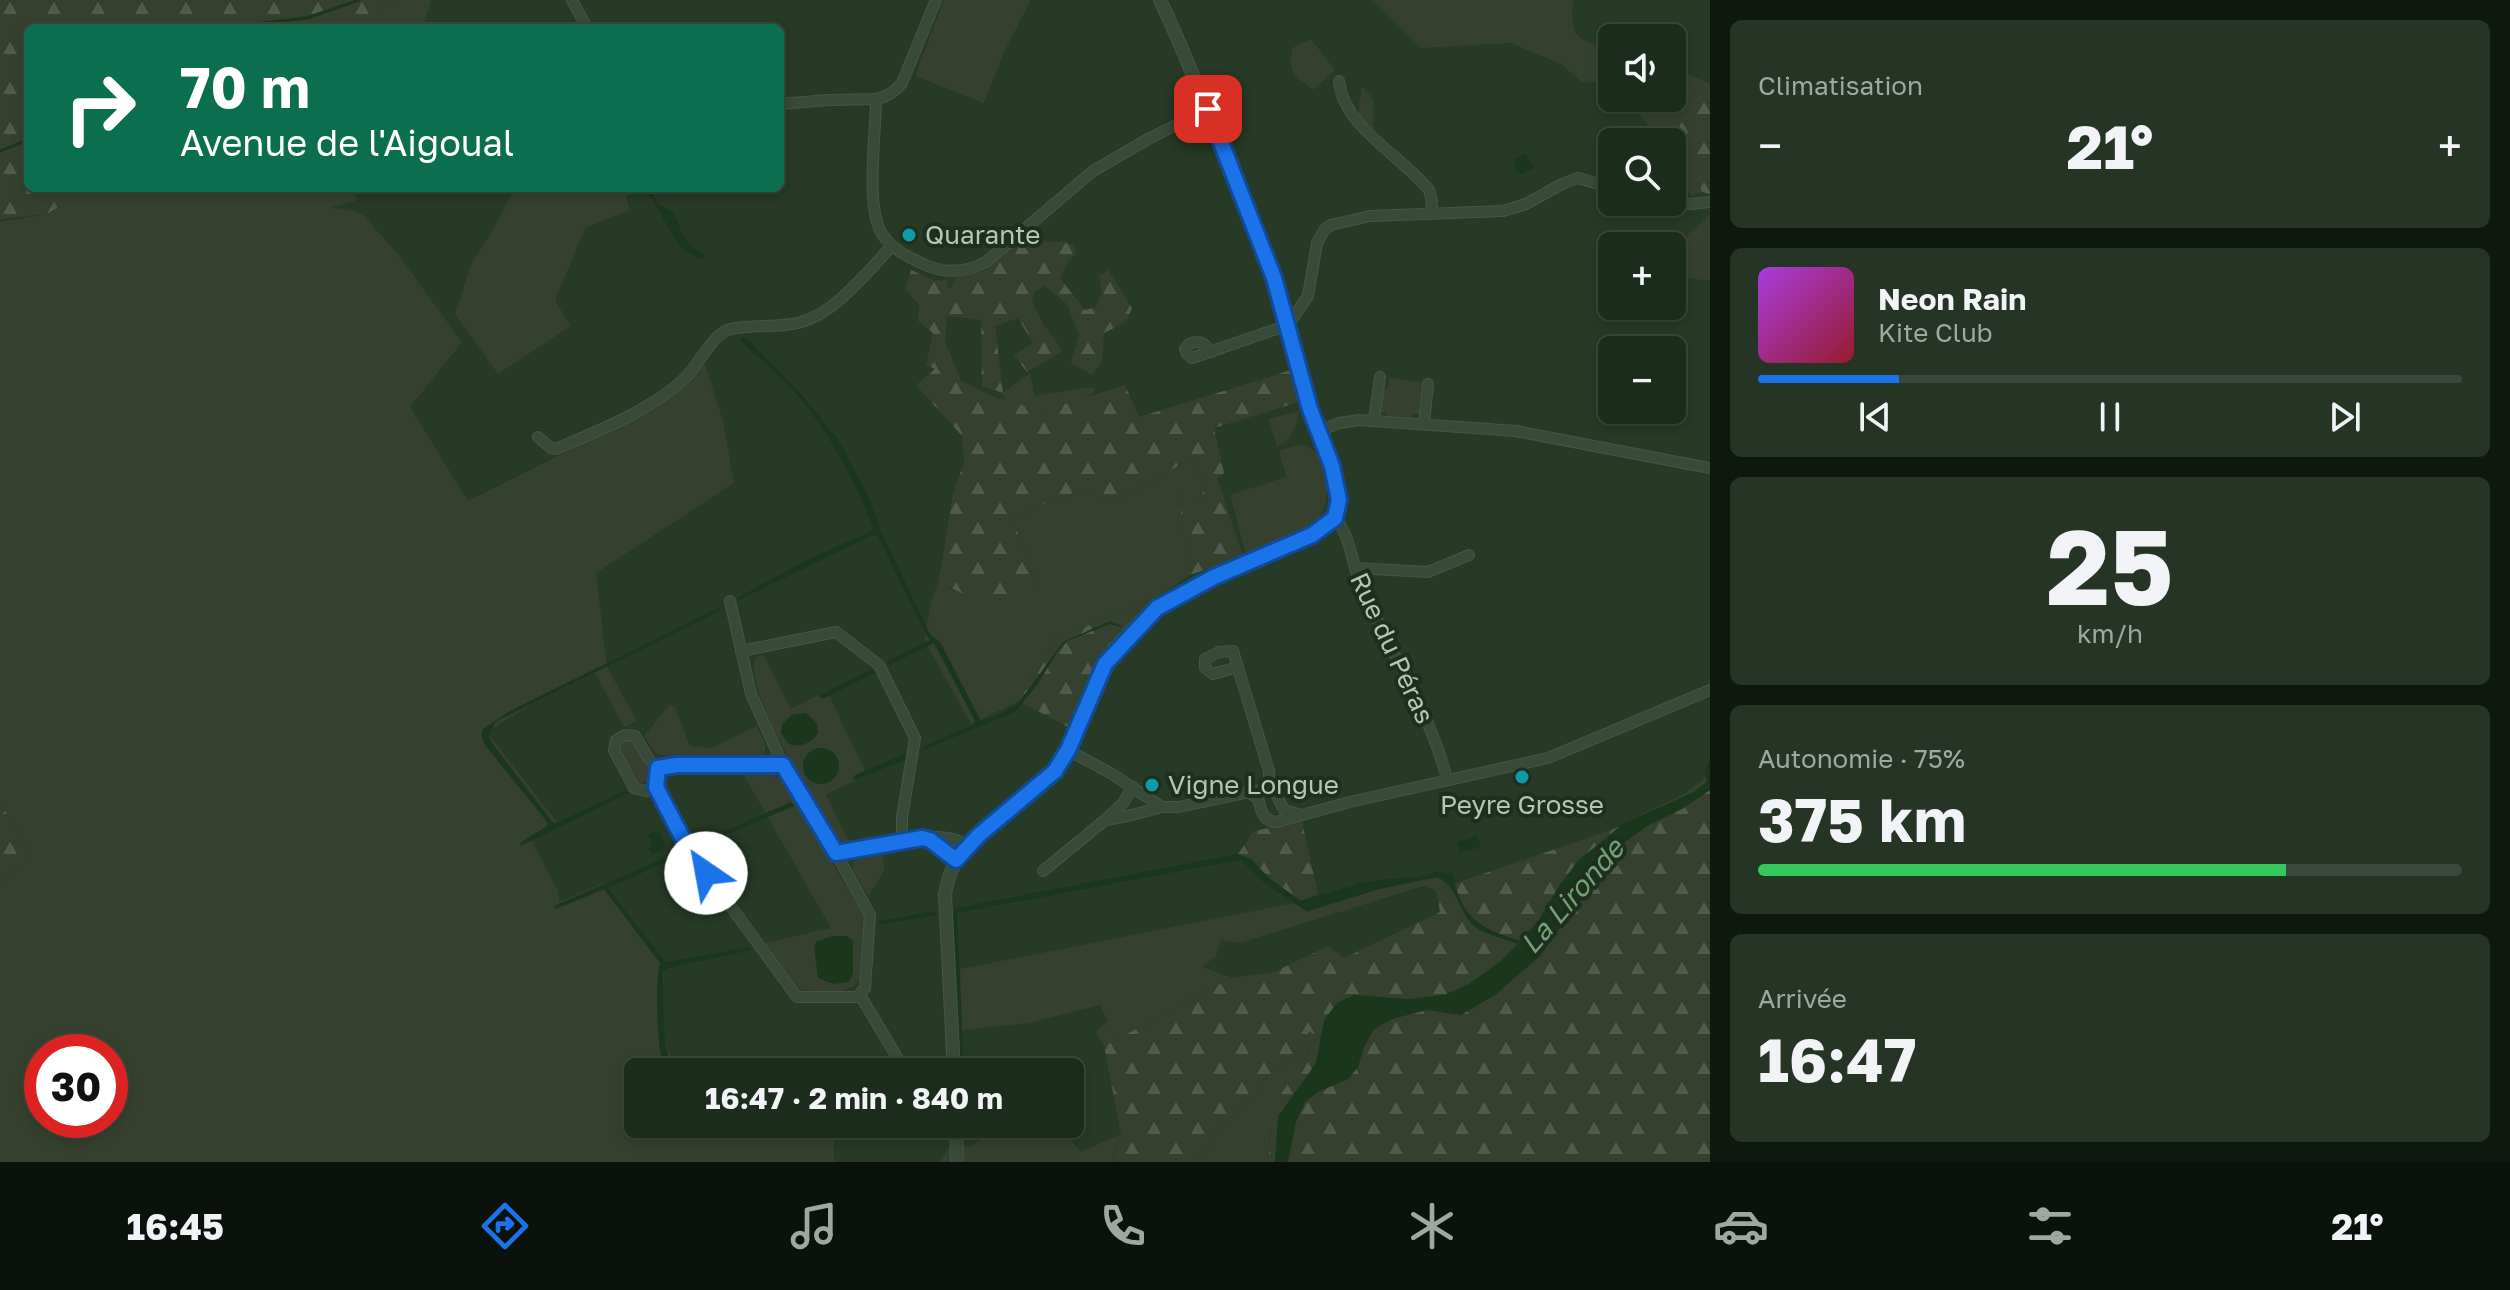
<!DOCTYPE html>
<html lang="fr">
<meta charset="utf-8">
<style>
:root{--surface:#1c2c1c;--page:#253425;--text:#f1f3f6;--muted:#a0a7a3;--line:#3a483b;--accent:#1a73e8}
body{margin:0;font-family:"Golos Text",sans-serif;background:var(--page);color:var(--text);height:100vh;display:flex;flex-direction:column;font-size:30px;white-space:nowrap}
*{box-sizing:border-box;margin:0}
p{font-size:26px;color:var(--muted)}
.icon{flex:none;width:44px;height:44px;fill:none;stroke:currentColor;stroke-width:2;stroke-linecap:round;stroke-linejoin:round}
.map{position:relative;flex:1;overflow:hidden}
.panel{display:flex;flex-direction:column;gap:20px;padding:20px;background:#0f180f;width:800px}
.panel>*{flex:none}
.top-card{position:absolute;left:24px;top:24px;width:760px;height:168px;border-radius:12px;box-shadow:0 4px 12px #0003,0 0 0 2px var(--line);background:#0b6e4f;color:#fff;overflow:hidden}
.fabs{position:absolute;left:1598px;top:24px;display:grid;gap:16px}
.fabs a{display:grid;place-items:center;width:88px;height:88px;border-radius:12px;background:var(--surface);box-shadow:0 4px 12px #0003,0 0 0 2px var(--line);font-size:40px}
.speed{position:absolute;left:24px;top:1034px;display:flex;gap:16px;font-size:40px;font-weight:700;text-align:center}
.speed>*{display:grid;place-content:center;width:104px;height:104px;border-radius:50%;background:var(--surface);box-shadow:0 4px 12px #0003,0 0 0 2px var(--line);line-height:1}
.speed .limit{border:12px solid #d22;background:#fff;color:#111}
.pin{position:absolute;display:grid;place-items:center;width:68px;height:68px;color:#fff;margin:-34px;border-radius:16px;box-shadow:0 4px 12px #0006}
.me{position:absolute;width:88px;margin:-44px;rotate:327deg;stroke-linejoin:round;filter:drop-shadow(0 0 6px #0008)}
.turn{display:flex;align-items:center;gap:28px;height:168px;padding:0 24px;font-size:36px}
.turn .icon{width:104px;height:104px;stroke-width:2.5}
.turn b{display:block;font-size:56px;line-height:68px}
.big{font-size:60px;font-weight:700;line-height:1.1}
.panel .tile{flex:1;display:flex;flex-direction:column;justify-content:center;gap:12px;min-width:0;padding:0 28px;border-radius:12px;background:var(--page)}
.panel .dial{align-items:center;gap:0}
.dial b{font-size:104px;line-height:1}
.song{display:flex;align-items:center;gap:24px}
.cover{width:96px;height:96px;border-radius:12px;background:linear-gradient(135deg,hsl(280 70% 55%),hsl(350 70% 35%))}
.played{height:8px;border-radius:4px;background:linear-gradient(90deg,var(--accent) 20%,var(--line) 20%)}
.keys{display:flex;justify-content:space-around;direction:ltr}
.heat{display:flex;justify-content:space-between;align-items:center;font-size:44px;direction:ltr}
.charge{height:12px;border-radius:6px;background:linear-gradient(90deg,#34c759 75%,var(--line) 0)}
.trip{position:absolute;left:624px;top:1058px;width:460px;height:80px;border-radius:12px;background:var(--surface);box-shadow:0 4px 12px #0003,0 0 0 2px var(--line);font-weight:700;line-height:80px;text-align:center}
.menu{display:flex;height:128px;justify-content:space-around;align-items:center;background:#0b120b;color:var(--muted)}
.menu .icon{width:56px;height:56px}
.menu .active{color:var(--accent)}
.menu b{font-size:36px;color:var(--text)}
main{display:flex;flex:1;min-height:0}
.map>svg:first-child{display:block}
.green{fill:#35412e;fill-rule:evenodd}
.forest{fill:url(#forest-firs)}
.water{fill:#1a361b}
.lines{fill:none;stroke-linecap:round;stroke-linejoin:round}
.stream{stroke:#1a361b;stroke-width:3}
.minor-casing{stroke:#455646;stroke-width:12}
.tertiary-casing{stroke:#455646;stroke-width:14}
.minor{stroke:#394a39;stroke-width:10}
.tertiary{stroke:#394a39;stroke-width:12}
.route-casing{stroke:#114b97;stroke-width:20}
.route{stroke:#1a73e8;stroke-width:14}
.culture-dot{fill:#0f9aa8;stroke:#1e2f1f;stroke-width:3}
.labels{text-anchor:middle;stroke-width:8;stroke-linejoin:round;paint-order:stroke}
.poi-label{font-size:26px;fill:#b5c6b6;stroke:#1e2f1f;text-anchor:start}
.street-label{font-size:26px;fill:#b5c6b6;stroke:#1e2f1f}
.water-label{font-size:28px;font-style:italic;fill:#72a172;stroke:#1e2f1f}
</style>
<main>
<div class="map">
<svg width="1710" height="1162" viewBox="0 0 1710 1162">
<defs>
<pattern id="forest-firs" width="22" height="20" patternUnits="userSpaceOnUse" patternTransform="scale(2)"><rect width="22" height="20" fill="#35412e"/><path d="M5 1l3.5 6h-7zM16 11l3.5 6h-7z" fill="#505b4a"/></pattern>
</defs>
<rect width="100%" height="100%" fill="#263a26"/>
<g class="green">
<path d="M395,0H431L423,28H349Z"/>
<path d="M944,0H1031L1005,50L984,103L915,76Z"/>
<path d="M1373,0H1573C1570,39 1576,40 1612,48V84L1582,82L1561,64L1511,43L1421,48Z"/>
<path d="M1311,39L1335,70L1313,90C1292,72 1289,75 1292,48Z"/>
<path d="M1672,68L1710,84V194L1702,192L1691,196L1672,154V142H1664L1625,98H1672Z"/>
<path d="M1361,86L1371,96L1373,100V130C1352,112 1361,110 1361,86Z"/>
<path d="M89,188H355L356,201L329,208L356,211L364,216L396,252L462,342L410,407L468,501L568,451L705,364L723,421L734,483L596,573L607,667L637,721L624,727L595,673L534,703L487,732L557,822L529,836L558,891L559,902L604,883L666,961C662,982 659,1043 673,1058L834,1056V1072H638V1124H834V1162H0V881L31,859L0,801V222L47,214ZM42,1052H110V1120H42Z"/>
<path d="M515,188H637L626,197L630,210L585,228L556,298V302L571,326L498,374L455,314L472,262L490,235Z"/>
<path d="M1710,214V281L1674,276L1676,246Z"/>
<path d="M1030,373L1035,396L1089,387L1096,389C1081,409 1032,412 1008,414L1003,393Z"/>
<path d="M1389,378L1422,382L1419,414H1413L1412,417L1386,416V413L1381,412L1383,391L1388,388Z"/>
<path d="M1299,411C1296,426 1293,441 1277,446L1269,419Z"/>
<path d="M1297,445C1333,444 1335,505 1314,524C1296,541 1268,546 1246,554L1230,495L1286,477L1279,451Z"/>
<path d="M1194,456L1205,488L1197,504L1178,493L1190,575L1157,597L1056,639L1019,701L971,724L924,640L931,602L939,580L953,591L1036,594L1035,581L1012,517L1078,491L1110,499L1131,495Z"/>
<path d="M763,654L791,709L827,691L867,775L826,794L849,842L841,841L834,836C816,805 741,689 756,657Z"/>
<path d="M670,704L675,707L690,746L711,748L757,726C762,738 773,752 757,759L659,755L653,749L644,736Z"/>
<path d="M624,741H631L636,745L651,775L646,783L636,782L619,747Z"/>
<path d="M742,772C758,773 773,771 785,783L864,916L860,976C854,997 821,992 802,990L796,985L765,943L831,928Z"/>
<path d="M883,851L884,871L868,896L853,870V862L860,854Z"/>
<path d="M1438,877L1449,885L1436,890L1423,886L1240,943L1221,940L1216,956L1202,967L1232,978L1104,1046L1096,1032L1108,1021L1100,1005L1029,1023L962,1030L960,969L1295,903L1307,912L1379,889Z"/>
<path d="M1310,1031L1316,1036L1270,1130L1268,1162H1196L1221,1127L1269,1075L1292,1055Z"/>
<path d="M942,1057H946L947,1072H934L933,1068L915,1069L907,1061L941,1060Z"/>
<path d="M1005,1124H1057L1081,1152L1121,1134L1112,1162H939L949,1148L969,1147Z"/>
</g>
<g class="forest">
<path d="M0,0H395L349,28H28V188H89L47,214L0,219Z"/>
<path d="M1672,68L1710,84V194L1702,192L1680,128L1665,98H1672Z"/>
<path d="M1031,232C1052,250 1056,236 1074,246L1076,254L1069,260L1060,278L1085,310L1096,307L1102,292L1099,276L1108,270L1132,308L1126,322L1104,333L1102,361L1092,375L1071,363L1079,335L1067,304L1045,286L1034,292L1032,302L1043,324L1063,351L1027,372L1014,355L1033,343L1018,318L995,326L1003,393L982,386L981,320L947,316L945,342L961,381L997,398L1042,411L1125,385L1139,417L1291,370L1299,402L1214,428L1224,473L1217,478L1243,557L1190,575L1178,493L1183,487L1197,504L1205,488L1194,456L1131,495L1110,499L1078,491L1012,517L1035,581L1037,594C1003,605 967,602 939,580L953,494L964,462L962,436L916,385L935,369L926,365L933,333L918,321L919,304L905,290L911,270L935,281L947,280V287L951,288L956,278L986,270Z"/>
<path d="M1157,597L1098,663L1068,727L1019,701L1056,639Z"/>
<path d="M1710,773V1162H1268L1273,1105L1305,1060L1316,1037L1310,1031L1292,1055L1269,1075L1221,1127L1196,1162H1113L1121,1134L1104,1046L1232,978L1274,972L1328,946L1344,958L1440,912L1436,890L1622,826L1624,823L1686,793Z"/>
<path d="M0,801L31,859L0,881Z"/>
<path d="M1302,821L1318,894L1301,901L1270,879L1252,860L1238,854L1254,831Z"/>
</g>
<g class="water">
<path d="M1526,153L1534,168L1522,174L1515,169L1514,159Z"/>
<path d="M645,188H650L658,205L673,212L684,237L690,245L706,255L702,260L685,251L679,245Z"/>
<path d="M740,337H746L800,393L840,442L872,504L881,532L930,634L940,642L981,721L994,717L1017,705L1063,642L1110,621L1122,626L1121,627L1110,624L1067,641L1058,651L1037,685L1015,712L923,750V747L974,724L975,721L934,643L890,665L886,662L930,640L925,632L878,536H871L737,601V598L809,559L874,530C857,484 834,442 804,403C785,380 762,361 741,341Z"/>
<path d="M720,607L721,610L495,722L489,736L492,743L554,824L626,790L628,793L521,846L520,843L546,827L548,823L485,745L481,735L483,729L510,711Z"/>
<path d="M873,669L877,672L823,699L818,696Z"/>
<path d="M806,713L817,723L818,733C812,743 800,748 789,744L781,733L782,724L792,715Z"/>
<circle cx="821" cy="766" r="18"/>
<path d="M907,753V759L855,780L853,778L855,775Z"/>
<path d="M1710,760V790L1682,809L1649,825L1622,844L1539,957L1495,995L1461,1015L1427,1010L1392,1019L1374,1029L1364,1047L1358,1067L1348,1079L1318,1092L1305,1102L1296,1122L1288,1162H1275L1278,1116L1316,1063L1324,1020L1337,1003L1354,995L1408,999L1444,995L1469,984L1501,961L1518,944C1504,938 1488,936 1475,927C1458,913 1458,884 1436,877L1379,889L1306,911L1262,881L1241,860L1233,861L957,913L964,1072H960L953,914L956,908L1238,854L1252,860L1270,879L1301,901L1364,882L1408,877L1416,878L1435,872L1452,873C1462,918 1478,928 1521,941L1540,918L1559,886L1578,861L1624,823L1694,792L1707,781L1705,768Z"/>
<path d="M791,802L794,806L696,848L694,845Z"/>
<path d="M658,831L665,843L663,850L652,854L648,849L652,844L648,834Z"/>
<path d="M1477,836L1481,847L1460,853L1457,842Z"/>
<path d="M678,852L680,856L608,888L666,962L750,947L751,950L668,968L663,972L664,1032L668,1056L673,1059L887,1057L888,1062L834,1063L833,1072H829V1064L698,1063L673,1067C669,1064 665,1063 663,1059C656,1047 656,976 660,963L604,889L556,909L554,906Z"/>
<path d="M935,911L936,915L879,925V921Z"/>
<path d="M832,936H847L853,941V973L849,982L833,984L818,978L814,946L816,942Z"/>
</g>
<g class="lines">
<g class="stream">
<path d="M220,28L307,18L359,0"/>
<path d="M0,151L28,140"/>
</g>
<g class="minor-casing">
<g id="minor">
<path d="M572,0L587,28"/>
<path d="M1339,81C1343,127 1402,156 1429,190L1432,201L1431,214"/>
<path d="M876,99C876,133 865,207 882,234C891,248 906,256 921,263C943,274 965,273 986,262L1093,171L1150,138L1208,109"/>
<path d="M780,104L829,100L876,99C887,97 895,92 902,83L936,0"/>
<path d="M1663,202L1691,204L1710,202"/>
<path d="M1212,352C1205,344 1200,339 1189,344L1185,349L1187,354L1192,358L1288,325L1308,296L1317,243L1325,229L1331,225L1370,216L1503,211L1526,204L1562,184L1578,178L1612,188"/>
<path d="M1374,420L1380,377"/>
<path d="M1424,423L1428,384"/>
<path d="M1319,431L1339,423L1359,420L1516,431L1710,468"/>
<path d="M538,437L551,448L556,449C600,430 650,411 685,378C699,364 708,342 725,331C736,325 777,327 792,324C831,319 866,273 892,246"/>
<path d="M1335,518C1349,533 1352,561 1359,581C1387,647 1429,709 1447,779"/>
<path d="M1355,568L1428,572L1469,555"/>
<path d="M730,601L751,694L783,765"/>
<path d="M741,651L836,632L879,665L915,738L902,817V841"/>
<path d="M1068,750L1112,774L1162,807H1179L1264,789L1269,780V771L1233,651L1219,652L1205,659V668L1213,674L1238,667"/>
<path d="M1267,785L1274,790L1284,810L1298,814"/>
<path d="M656,787L646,791L634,788L614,750L616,740L625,735L635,736L650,761L658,768"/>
<path d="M1249,793L1258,798C1261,809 1262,821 1276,822L1350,802L1548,758L1710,690"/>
<path d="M1107,820L1132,815L1162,807"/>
<path d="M924,839L930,840L956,860"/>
<path d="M836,853L870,915L865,988L857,997H797L694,856L656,787L658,768L677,765H783L836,853C867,847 942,824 967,846"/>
<path d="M1043,871L1105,820L1123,803L1133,787"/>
<path d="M860,995L906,1072"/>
</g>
</g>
<g class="tertiary-casing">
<g id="tertiary">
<path d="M954,1072L945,895C954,828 1019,818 1054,772C1077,742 1084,702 1102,668C1114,646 1139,622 1159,606C1193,580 1322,542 1335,516C1350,488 1316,430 1307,401C1295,361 1287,319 1274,279C1264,247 1249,215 1236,184C1211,122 1189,60 1160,0"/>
<path d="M956,1124L957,1162"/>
</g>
</g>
<use href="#minor" class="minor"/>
<use href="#tertiary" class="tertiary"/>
</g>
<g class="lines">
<g class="route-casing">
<path id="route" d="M706,873L681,835L656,787L658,768L677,765H783L836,853L922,838L930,840L956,860L979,835L1055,771L1068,750L1105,664L1157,608L1214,577L1312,535L1335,518L1339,500L1332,466L1310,409L1274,278L1208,109"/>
</g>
<use href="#route" class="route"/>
</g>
<g class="culture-dot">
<circle cx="909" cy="235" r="8"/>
<circle cx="1522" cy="777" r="8"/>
<circle cx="1152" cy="785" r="8"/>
</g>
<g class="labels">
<g class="poi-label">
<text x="925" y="244">Quarante</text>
<text x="1168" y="794">Vigne Longue</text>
<text x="1522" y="814" text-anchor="middle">Peyre Grosse</text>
</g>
<g class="street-label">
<text transform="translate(1392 648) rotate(65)" y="9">Rue du Péras</text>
</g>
<g class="water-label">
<text transform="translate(1572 896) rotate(-49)" y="10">La Lironde</text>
</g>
</g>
</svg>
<div class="fabs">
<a><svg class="icon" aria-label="sound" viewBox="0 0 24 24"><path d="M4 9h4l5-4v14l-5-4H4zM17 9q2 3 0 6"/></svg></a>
<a><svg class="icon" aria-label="search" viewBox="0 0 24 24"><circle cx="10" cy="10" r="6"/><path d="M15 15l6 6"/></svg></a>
<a>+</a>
<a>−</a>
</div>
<div class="speed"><div class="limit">30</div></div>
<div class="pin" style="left:1208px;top:109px;background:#d93025"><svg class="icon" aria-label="arrive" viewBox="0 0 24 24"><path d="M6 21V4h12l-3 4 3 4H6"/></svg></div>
<svg class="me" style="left:706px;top:873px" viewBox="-20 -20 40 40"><circle r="19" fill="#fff"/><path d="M0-13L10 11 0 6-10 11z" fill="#1a73e8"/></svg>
<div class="trip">16:47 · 2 min · 840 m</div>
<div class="top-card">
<div class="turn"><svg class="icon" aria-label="right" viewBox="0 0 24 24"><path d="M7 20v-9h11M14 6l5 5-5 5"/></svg><div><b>70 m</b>Avenue de l'Aigoual</div></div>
</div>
</div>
<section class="panel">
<div class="tile"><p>Climatisation</p>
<div class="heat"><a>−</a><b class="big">21°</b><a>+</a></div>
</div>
<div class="tile">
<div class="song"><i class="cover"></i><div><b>Neon Rain</b><p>Kite Club</p></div></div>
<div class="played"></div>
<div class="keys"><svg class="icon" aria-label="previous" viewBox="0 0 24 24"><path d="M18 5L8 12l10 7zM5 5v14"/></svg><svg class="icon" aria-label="pause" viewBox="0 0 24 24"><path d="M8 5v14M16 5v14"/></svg><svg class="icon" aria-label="next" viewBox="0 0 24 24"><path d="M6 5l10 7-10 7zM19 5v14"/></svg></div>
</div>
<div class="tile dial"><b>25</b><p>km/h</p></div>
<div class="tile"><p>Autonomie · 75%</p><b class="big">375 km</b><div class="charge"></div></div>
<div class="tile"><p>Arrivée</p><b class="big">16:47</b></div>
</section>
</main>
<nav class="menu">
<b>16:45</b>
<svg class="icon active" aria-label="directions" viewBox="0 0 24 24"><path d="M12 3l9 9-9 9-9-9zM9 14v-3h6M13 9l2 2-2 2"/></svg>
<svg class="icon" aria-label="music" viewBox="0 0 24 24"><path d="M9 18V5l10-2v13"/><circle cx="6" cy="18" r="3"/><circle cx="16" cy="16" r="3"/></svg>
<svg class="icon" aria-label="phone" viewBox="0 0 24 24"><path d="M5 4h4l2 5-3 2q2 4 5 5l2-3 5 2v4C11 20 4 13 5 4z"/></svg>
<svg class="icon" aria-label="climate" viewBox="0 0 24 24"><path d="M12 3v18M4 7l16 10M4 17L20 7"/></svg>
<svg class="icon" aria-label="car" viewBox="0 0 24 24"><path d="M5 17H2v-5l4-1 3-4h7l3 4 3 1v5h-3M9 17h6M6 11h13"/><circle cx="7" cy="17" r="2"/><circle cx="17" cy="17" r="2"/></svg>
<svg class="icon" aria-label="filters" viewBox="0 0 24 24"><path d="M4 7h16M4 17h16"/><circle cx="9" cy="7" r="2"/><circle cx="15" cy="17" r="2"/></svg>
<b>21°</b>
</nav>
